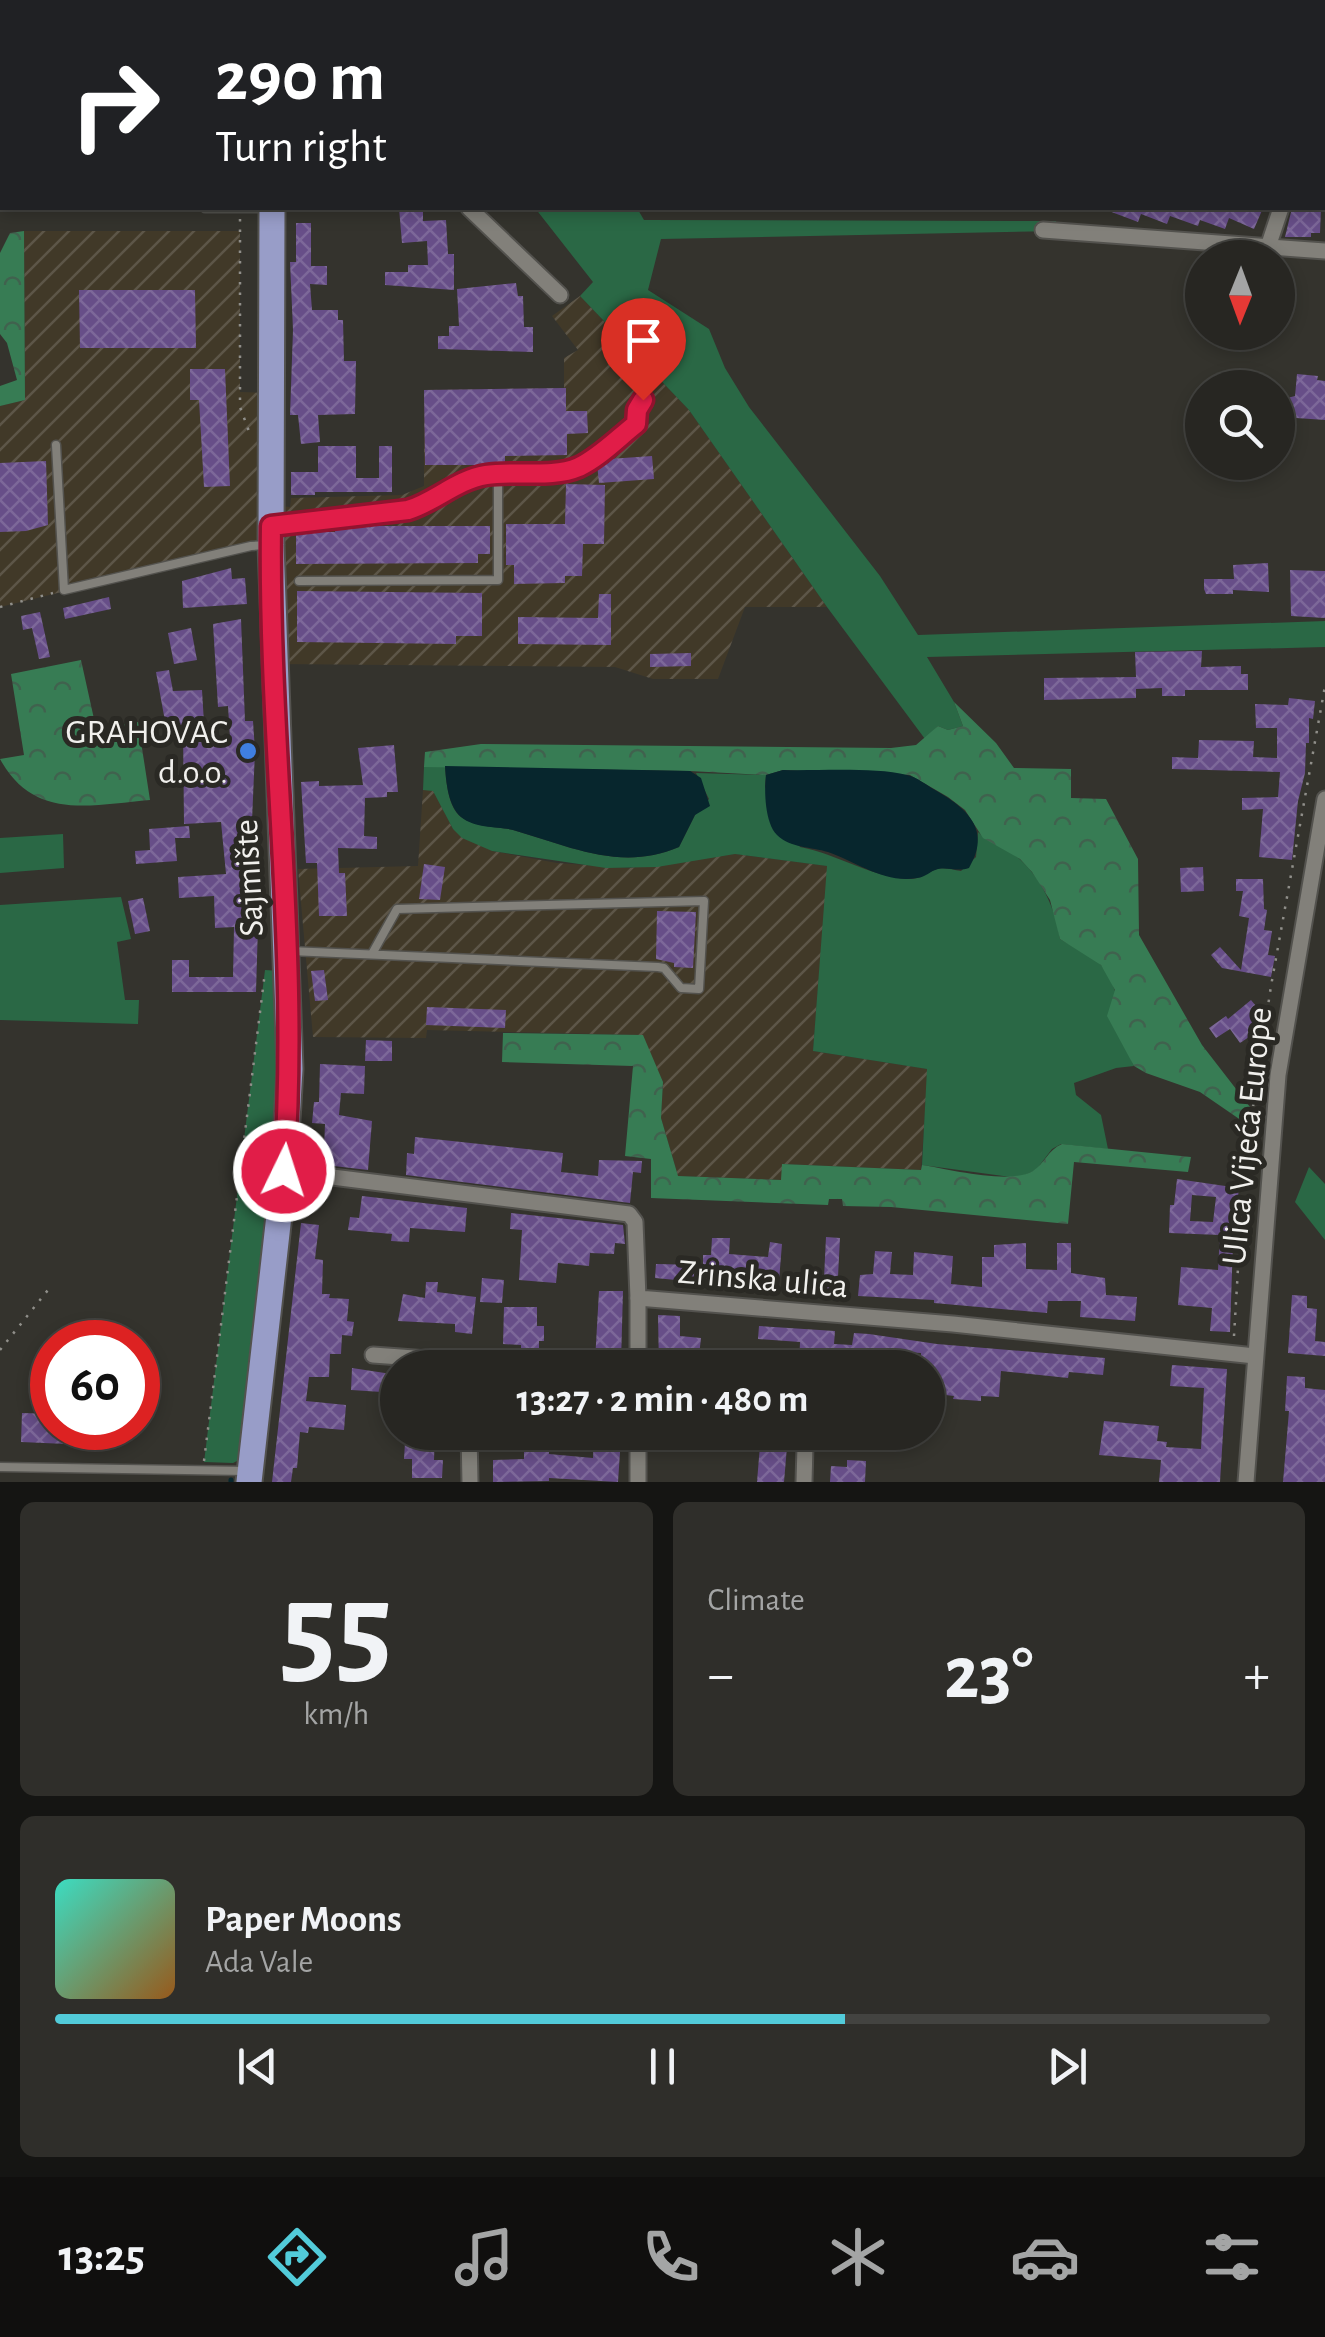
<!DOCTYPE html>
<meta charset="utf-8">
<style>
:root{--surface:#272622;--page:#2f2e2a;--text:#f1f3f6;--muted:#a4a5a5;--line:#434340;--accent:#52cbd9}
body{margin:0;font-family:"Alegreya Sans",sans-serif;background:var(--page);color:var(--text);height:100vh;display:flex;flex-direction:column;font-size:38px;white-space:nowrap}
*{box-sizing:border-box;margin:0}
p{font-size:32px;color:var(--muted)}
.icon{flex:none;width:55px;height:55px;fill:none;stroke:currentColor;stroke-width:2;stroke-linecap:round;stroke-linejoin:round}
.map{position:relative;height:1482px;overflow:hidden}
.side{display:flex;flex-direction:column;gap:20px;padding:20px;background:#151513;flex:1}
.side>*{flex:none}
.top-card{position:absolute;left:0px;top:0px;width:1325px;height:210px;box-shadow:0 5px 15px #0003,0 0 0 2px var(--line);background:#202124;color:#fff;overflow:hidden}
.needle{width:65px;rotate:181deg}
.controls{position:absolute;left:1185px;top:240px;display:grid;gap:20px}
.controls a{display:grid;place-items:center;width:110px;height:110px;border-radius:50%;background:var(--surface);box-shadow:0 5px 15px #0003,0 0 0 2px var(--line);font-size:50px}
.speed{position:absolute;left:30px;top:1320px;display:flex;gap:20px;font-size:50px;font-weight:700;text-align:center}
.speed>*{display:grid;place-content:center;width:130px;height:130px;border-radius:50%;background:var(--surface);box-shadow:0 5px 15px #0003,0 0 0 2px var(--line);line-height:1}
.speed .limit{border:15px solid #d22;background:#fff;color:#111}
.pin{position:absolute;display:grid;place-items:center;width:85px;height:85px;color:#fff;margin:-102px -42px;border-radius:50% 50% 50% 0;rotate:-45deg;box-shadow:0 0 10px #0007}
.pin .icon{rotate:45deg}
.me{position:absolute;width:110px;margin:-55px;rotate:4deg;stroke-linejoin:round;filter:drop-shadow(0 0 8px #0008)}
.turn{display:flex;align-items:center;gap:35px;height:210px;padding:0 50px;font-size:45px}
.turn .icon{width:130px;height:130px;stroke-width:2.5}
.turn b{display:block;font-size:70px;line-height:85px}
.big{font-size:75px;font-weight:600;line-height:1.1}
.side .tile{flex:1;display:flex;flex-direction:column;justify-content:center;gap:15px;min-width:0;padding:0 35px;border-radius:15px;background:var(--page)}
.side .dial{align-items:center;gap:0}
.dial b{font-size:130px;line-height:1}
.song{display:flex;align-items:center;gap:30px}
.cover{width:120px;height:120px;border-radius:15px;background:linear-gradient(135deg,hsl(170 70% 55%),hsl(30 70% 35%))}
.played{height:10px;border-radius:5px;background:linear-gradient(90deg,var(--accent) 65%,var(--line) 65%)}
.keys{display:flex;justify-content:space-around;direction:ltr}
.heat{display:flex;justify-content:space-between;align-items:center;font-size:55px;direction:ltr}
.side .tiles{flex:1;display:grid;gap:20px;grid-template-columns:1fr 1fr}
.tile:last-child{grid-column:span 2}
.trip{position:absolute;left:380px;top:1350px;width:565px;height:100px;border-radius:50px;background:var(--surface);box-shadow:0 5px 15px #0003,0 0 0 2px var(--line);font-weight:600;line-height:100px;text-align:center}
.tab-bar{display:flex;height:160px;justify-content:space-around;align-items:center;background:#100f0e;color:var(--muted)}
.tab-bar .icon{width:70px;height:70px}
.tab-bar .current{color:var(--accent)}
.tab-bar b{font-size:45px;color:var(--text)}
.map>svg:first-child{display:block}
.industrial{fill:url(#industrial-furrows)}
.green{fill:#2a6845}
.forest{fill:url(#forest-crowns)}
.water{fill:#07262d}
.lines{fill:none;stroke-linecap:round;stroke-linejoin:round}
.stream{stroke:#07262d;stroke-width:5}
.building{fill:url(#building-cross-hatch);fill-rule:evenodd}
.service-casing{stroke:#53524e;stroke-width:11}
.minor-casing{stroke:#53524e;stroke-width:19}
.primary-casing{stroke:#53524e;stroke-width:29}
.path{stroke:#908f8a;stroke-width:2.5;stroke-dasharray:2.5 8;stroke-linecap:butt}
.service{stroke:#82807a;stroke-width:8}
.minor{stroke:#82807a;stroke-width:15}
.primary{stroke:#989dc8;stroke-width:25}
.route-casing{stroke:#92132f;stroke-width:25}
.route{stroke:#e11d48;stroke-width:18}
.shop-dot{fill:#3f7fe0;stroke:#2a2924;stroke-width:4}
.labels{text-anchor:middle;stroke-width:10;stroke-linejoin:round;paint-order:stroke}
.poi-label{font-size:35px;fill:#f1f0ed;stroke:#2a2924;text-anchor:end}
.street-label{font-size:35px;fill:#f1f0ed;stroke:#2a2924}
</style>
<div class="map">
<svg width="1325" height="1482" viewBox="0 0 1325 1482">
<defs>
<pattern id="industrial-furrows" width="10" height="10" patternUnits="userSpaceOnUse" patternTransform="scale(2.5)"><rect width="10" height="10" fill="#413928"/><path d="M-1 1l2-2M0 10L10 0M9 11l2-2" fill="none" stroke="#5d5648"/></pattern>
<pattern id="forest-crowns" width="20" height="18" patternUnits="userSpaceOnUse" patternTransform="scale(2.5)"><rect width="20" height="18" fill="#377c54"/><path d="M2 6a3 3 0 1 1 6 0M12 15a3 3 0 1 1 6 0" fill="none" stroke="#40624e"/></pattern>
<pattern id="building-cross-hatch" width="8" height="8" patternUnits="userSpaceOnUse" patternTransform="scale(2.5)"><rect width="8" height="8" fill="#674e88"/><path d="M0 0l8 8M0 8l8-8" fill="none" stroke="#7d6899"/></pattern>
</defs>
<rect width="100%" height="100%" fill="#34332d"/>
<g class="industrial">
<path d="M24,231H240V392L271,393V505L290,507L291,498L402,495L424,486V390L564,388V358L578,350L552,316L580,296L689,410L827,607H745L718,679H653L615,667L275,664L271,546H251L0,607V406L25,400Z"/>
<path d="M423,790H433L453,829L492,851L557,863L629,868L735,854L828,866L813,1051L928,1069L921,1170L783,1164L782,1180L678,1176L661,1118L663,1082L642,1035L427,1030L426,1038L313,1037L298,869L418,866Z"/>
</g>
<g class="green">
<path d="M423,0H1145L1144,2Z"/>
<path d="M535,208H637L644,220L1056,221V231L661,239L648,290L709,329L725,368L749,407L880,576L918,635L1325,621V647L927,657L954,702L963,726L948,730L938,726L925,739L827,607L689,410L580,296L593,282Z"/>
<path d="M445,766C446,781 448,807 461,817C476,828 496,826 513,830C569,846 621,872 679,847L695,815L709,799L696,773L766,775L765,787L800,847C837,854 869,876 907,879C921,880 925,873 937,869C944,867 953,870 961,871L976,857L978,832C986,840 996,843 1006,849C1037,868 1055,905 1060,939C1073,947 1091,953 1101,965C1125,993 1118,1034 1134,1066L1116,1068L1074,1083L1076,1095L1101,1115L1108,1149L1061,1144L1052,1149L1036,1170L1018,1178L922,1165L927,1069L813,1051L827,866L735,854L657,867L606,868L492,851L462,838L453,829L433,791L423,790L424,767Z"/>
<path d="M63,834L64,868L0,873V838Z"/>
<path d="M121,897L131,939L117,942L125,1000H139L138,1024L0,1020V905Z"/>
<path d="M265,970L280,971L279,1139L241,1459L233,1463L204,1462Z"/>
<path d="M1309,1167L1325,1184V1240L1295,1202Z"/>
</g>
<g class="forest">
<path d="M24,231L25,400L0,406V386L17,380L7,343L0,334V253L10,233Z"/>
<path d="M81,660L96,728L138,722L150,800C90,805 34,821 0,759L24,755L11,674Z"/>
<path d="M954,702L996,743L1014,768L1071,769V798L1106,799L1138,859L1139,935L1202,1045L1250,1107L1248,1125L1200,1092L1146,1073L1134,1066L1107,1016L1115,990L1101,965L1060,939L1050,900L1032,872L1020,859L983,838L965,810L948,797L910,775L783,770L766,775L690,771L424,767L425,752L481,744L891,748L916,745L938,726L948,730L963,726Z"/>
<path d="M503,1033L643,1035L663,1082L661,1118L678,1176L781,1180L782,1164L921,1170L922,1165C948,1169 1011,1185 1033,1171C1044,1164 1048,1150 1062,1144L1191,1157L1188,1172L1074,1162L1068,1224L891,1207L843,1206L842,1199H829L828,1205L651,1198V1159L625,1156L633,1066L502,1062Z"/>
</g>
<g class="water">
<path d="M445,766L690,771L701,778L710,806L695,815L679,847C621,872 569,846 513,830C496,826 476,829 461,817C448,806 446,781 445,766Z"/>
<path d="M783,770C819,771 874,767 907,775C917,777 926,785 935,790C967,808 992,830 969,868C958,872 949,867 938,869C930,871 926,877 917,878C885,884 857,862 828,852C812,847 790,848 777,835C765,823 764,791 766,775Z"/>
</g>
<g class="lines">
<path class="stream" d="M231,1482V1480"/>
</g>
<g class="building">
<path d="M399,208H423V221L446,220L448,254H454V290L385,285V272H408V265H428L427,241L402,243Z"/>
<path d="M1101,208H1263L1254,229L1229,218L1225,229L1200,220L1198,226L1170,216L1167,224L1141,214L1138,222Z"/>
<path d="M1292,208H1321L1320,233H1311V237H1285Z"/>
<path d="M296,223H311V266H327V285L310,284L312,310H338V320H343L344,361H356L355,414L318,415L320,442L301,444L298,415H290L293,330L290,262H296Z"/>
<path d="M516,283L518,296H523L524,327H533V352L438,349V336H449V326H459L457,289Z"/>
<path d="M79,290H195L196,348H80Z"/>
<path d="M190,369H225L230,486L204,487L199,400H190Z"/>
<path d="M1297,374L1318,376L1317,380L1325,381V420L1282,417L1283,399L1295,396Z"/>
<path d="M566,388V411H587L588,433L567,434V455L505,456V465H425L424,390Z"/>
<path d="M318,446H356V478H379V446H392V492H315V495H291V472H318Z"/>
<path d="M652,456L654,479L599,483L597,464L609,463V459Z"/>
<path d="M46,461L48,525L26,531L0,532V463Z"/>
<path d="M566,484L605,485L604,544H583L582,576H565V583L514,584V565H506V524H565Z"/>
<path d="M335,526H490V554H478V563L296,564V532H335Z"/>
<path d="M1268,563L1269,592L1233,590V594H1206L1204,589V579H1234L1233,565Z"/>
<path d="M231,568L232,579L245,578L247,604L183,608L182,581Z"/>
<path d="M1290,570L1325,571V618L1291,616Z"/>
<path d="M297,591L482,593V636H456V644L297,642Z"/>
<path d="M599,594H611V645L518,644V617L598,618Z"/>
<path d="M109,597L111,609L65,619L63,608Z"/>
<path d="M40,612L50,657L39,659L32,628L23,630L21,616Z"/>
<path d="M241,619L245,721H253L255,751L252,821H248L258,926L256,992H172V960H189V977H233L234,927L215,928L214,896L179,898L178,877L226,874L221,822L184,824L183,729L167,732L156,672L169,670L173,691L202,690L205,740L230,738L228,706L218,707L213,624Z"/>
<path d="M191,628L197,660L174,664L168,633Z"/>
<path d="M1202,651L1201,667L1241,666V674H1248V690H1185V696H1162V688L1136,689V698L1044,700V678L1136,677L1135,652Z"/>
<path d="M691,653V666L650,667V654Z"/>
<path d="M1289,698L1315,701L1313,719L1309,718V743H1306L1305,773L1298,801L1292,860L1259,857L1263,809L1242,810V798L1278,797L1280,772L1172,769V757L1198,758L1199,740L1254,741L1253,757L1277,758V728H1256L1255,704L1288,705Z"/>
<path d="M394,745L398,792H387V797L365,798L364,836L377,837V849L338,848L339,873H345L347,916H319L317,863H306L301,782L319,781V786L363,785L358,748Z"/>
<path d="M189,826L190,838H175L177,861L136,864L135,851L150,850L149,829Z"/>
<path d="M424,864L445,867L440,900L419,899Z"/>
<path d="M1203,867L1204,891L1181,892L1180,868Z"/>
<path d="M1236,879H1263L1264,909L1267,910L1264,930L1272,931L1268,955L1275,956L1271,977L1222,968L1211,955L1220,947L1241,970L1249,918L1239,916L1243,891H1236Z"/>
<path d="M143,898L150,931L135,934L128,901Z"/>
<path d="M657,911L696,912L693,968L674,967V963L656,959Z"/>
<path d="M324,970L328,1000L315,1001L311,971Z"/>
<path d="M1251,1000L1265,1017L1251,1027L1255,1033L1240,1043L1230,1029L1216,1038L1209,1028L1226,1016L1228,1019Z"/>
<path d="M427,1007L506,1010L505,1028L426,1025Z"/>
<path d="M366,1040L392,1041V1061H365Z"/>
<path d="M320,1064L365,1066L364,1094L341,1093L339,1115L372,1121L368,1170L308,1163L310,1147L324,1148L325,1124L312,1123L314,1102H319Z"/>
<path d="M415,1137L563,1153L561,1172L598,1176L599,1160L642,1161L641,1173L633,1172L630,1203L406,1175L407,1153L414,1154Z"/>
<path d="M1177,1179L1239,1188L1233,1241L1230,1332L1210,1331L1212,1308L1178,1305L1181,1267L1218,1270L1220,1235L1169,1233L1170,1205H1174ZM1192,1195L1216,1197L1213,1222L1190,1221Z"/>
<path d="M362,1196L467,1208L465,1232L410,1228L409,1242L391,1241L392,1234L348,1230L350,1217L359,1218Z"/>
<path d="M511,1213L623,1225L625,1244L615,1243L614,1254L590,1253L589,1266L558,1263L556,1283L519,1280L522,1230L510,1229Z"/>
<path d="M301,1223L319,1225L315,1259L323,1260L322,1294H330L329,1298L349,1299L347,1321L354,1322L352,1336L342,1335L341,1354H330L329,1377H309L306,1401L346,1405L344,1430L309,1427L308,1433L300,1432L297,1468H293L291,1482H272Z"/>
<path d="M826,1237L840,1238L837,1296L814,1295L815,1278H824Z"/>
<path d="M712,1238H730L729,1254L768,1257L770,1242L782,1244L779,1281L754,1279V1284L722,1282V1285L690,1284V1287L676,1286V1280L655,1278L656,1264L703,1265V1255H711Z"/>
<path d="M1026,1243V1269L1057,1270V1243H1071V1273L1105,1278L1106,1295L1137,1297L1135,1321L1080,1317L1081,1301H1048L1047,1313L934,1303V1300L858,1296L860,1275L873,1274L875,1251L892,1252L890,1274L913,1275L914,1252L953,1256L951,1284L982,1287V1257H994V1245Z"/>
<path d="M482,1278L504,1280L502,1303L480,1302Z"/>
<path d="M426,1282H438L437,1292L476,1297L472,1334L455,1332V1324L398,1321L403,1294L425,1298Z"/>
<path d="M599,1291H623L621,1362L595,1361Z"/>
<path d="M1292,1295L1307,1296V1308L1317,1309L1315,1341L1325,1342V1356L1288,1353Z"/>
<path d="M504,1307H537V1326H544V1341H539V1350H521V1345L503,1344Z"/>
<path d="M658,1315L680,1316V1336L701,1338L698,1365L659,1368Z"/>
<path d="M759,1326L835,1331L834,1344L852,1345L854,1333L869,1334L937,1344L1105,1358L1103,1375L1069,1372L1068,1378L1001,1371L999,1397L981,1396V1401L953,1399L954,1396L937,1394L938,1386L928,1385V1363L921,1362V1353L869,1350L868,1362L842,1361L841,1368H799L800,1342L758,1339Z"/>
<path d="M1172,1365L1227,1369L1220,1482H1159L1161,1460L1099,1455L1104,1421L1159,1426L1157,1441L1167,1442L1166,1447L1201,1449L1204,1388L1170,1386Z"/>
<path d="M352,1368L398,1375V1404L381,1402L382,1392L351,1390Z"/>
<path d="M1287,1376L1305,1377V1388L1325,1390V1482H1283L1289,1411H1285Z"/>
<path d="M22,1413L52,1414V1428H66V1444L21,1442Z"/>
<path d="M413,1432H435L434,1460H443L442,1478H412V1459H404L405,1442H412Z"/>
<path d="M532,1432L549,1433V1454L593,1458L594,1432H618L617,1438H621L618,1482L549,1478V1481L493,1482V1460L524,1459V1436H532Z"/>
<path d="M761,1433L788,1435L784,1482H757Z"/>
<path d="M847,1460L866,1461L865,1482H830L831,1466L847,1467Z"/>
</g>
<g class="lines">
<g class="service-casing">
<g id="service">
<path d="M123,0V2"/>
<path d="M0,115H2"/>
<path d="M205,208H268"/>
<path d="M56,445L64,590L251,546L266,545"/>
<path d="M275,526L408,510L426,505L462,482L485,475L561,471L578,467L636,425L643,399"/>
<path d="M299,581L498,580V474"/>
<path d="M290,951L658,967L664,968L681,988L699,989L704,901L397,909L372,954"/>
<path d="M0,1467L246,1471"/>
</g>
</g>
<g class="minor-casing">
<g id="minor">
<path d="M1322,85L1325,77"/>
<path d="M469,208L560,295"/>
<path d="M1043,230L1325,251"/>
<path d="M1268,247L1281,208"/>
<path d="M284,1171L629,1214L635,1222L638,1298L953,1324L1255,1356"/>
<path d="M638,1298V1368"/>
<path d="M373,1355L469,1362V1368"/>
<path d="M469,1432L470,1482"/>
<path d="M638,1432V1482"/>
<path d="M804,1482L805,1446"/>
<path d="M1246,1482L1278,1075L1325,799"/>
</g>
</g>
<g class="primary-casing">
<g id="primary">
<path d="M274,2V0"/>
<path d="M249,1482L284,1171L290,1069L271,545L272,208"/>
</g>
</g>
<g class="path">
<path d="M245,0V2"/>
<path d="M0,207H2"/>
<path d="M240,219V407L250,434"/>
<path d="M0,607L53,593"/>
<path d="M1234,1336L1244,1167L1271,986L1325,686"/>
<path d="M0,1350L48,1290"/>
<path d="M204,1461L265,972"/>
</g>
<use href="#service" class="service"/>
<use href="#minor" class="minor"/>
<use href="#primary" class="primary"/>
</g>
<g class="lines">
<g class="route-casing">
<path id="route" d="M284,1171C300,956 268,742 271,526L408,510C435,502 456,480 486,475C515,470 551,479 579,467C600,457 618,438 636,424L637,410L643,400"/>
</g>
<use href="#route" class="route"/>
</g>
<circle class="shop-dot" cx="248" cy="751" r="10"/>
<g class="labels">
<g class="poi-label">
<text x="228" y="743">GRAHOVAC<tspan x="228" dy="40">d.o.o.</tspan></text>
</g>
<g class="street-label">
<text transform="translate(248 878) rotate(-93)" y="12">Sajmište</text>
<text transform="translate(1246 1136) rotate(-84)" y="12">Ulica Vijeća Europe</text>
<text transform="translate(763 1278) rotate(5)" y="12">Zrinska ulica</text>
</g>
</g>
</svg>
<div class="controls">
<a><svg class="needle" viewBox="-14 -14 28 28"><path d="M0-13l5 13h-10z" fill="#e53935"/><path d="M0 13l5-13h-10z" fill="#a4a5a5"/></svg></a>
<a><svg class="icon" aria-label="search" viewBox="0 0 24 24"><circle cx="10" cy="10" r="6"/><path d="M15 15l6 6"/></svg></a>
</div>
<div class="speed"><div class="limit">60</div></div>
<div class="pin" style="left:643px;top:400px;background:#d93025"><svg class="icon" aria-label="arrive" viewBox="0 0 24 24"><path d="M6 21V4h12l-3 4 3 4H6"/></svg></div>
<svg class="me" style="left:284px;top:1171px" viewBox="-20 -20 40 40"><circle r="17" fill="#e11d48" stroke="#fff" stroke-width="3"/><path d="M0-11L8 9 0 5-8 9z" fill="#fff"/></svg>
<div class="trip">13:27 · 2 min · 480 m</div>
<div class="top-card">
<div class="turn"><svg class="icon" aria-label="right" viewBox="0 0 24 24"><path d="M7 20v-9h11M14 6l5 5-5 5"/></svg><div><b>290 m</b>Turn right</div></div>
</div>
</div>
<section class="side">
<div class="tiles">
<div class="tile dial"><b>55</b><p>km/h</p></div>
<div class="tile"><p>Climate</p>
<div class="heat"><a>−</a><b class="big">23°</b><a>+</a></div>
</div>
<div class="tile">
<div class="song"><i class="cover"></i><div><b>Paper Moons</b><p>Ada Vale</p></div></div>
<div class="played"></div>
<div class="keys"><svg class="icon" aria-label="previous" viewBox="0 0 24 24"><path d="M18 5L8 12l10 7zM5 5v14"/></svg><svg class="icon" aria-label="pause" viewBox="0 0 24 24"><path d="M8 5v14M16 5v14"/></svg><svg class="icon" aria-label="next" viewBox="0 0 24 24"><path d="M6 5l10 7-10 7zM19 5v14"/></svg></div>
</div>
</div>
</section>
<nav class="tab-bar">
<b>13:25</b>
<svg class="icon current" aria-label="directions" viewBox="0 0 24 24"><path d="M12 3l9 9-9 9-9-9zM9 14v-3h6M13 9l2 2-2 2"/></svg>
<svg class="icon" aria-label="music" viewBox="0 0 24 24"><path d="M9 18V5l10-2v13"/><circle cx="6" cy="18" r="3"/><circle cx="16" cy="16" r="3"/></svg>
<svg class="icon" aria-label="phone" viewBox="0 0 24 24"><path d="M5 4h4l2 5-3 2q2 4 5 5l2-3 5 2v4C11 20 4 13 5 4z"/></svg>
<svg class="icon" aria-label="climate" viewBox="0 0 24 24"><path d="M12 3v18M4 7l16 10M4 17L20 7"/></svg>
<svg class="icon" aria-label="car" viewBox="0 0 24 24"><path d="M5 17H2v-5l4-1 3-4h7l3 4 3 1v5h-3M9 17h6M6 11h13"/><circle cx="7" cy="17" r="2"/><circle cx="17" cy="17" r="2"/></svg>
<svg class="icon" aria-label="filters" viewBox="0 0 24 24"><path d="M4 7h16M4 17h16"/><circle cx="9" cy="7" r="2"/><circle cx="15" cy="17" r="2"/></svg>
</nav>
